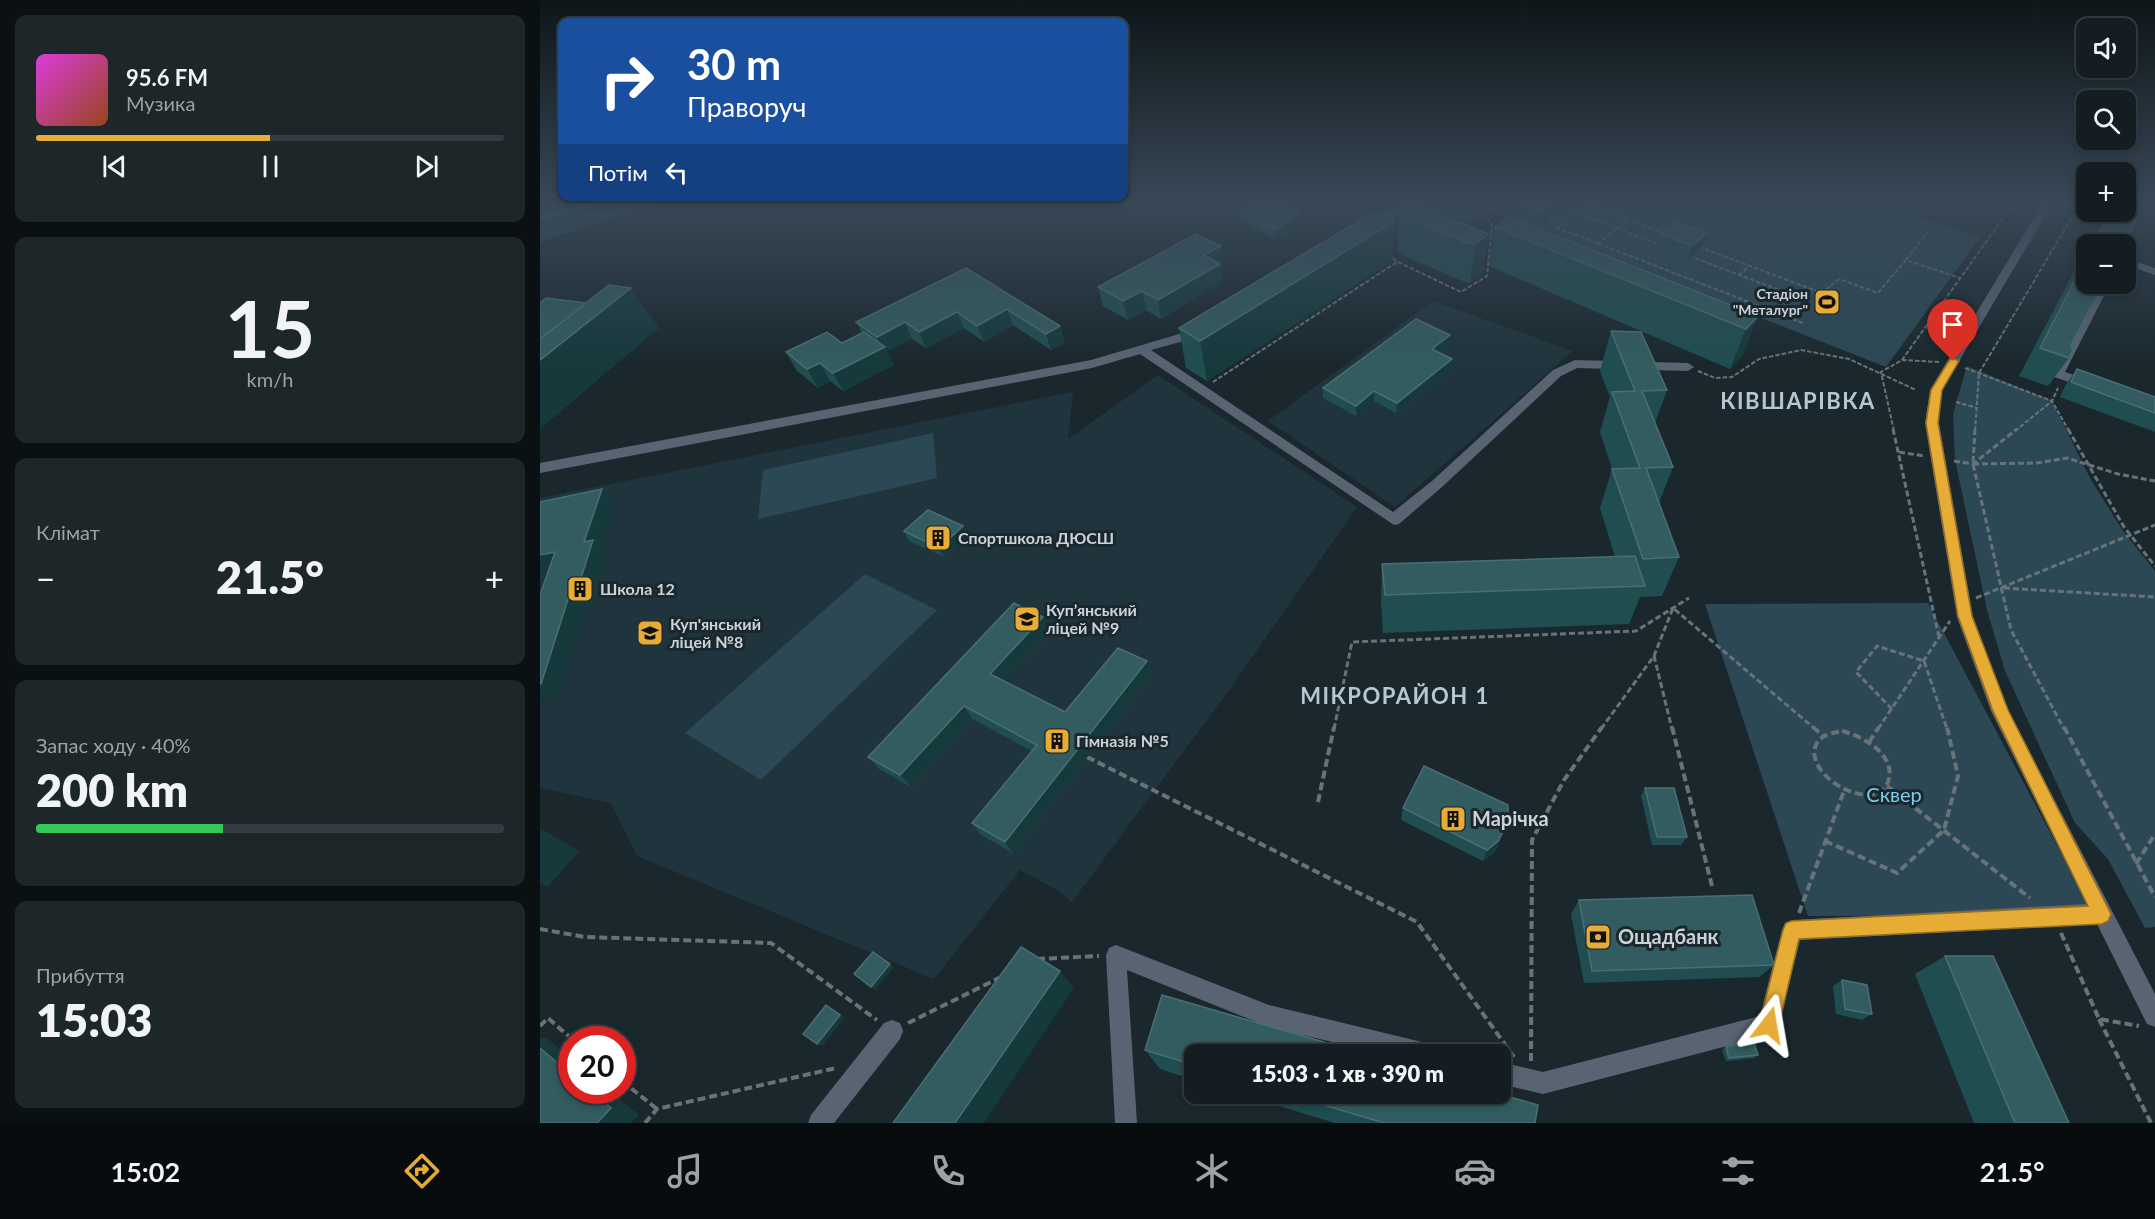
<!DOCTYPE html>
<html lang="uk">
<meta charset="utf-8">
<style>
:root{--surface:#141e22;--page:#1d272a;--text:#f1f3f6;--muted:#9da2a5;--line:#333c40;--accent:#e7ac36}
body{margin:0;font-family:Lato,sans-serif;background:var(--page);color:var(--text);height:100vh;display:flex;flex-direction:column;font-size:22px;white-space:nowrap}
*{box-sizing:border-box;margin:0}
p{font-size:20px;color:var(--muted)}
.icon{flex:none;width:33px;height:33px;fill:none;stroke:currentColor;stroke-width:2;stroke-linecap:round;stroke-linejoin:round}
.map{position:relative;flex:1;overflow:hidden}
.details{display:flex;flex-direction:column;gap:15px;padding:15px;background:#0b1013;width:540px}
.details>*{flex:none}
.top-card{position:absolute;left:18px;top:18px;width:570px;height:183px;border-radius:12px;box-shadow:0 3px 9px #0003,0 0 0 2px var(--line);background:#1a4fa0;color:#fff;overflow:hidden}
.buttons{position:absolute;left:1536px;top:18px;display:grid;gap:12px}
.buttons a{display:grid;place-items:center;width:60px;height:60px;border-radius:12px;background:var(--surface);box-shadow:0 3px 9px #0003,0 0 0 2px var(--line);font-size:30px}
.speed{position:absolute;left:18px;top:1026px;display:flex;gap:12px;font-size:30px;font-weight:700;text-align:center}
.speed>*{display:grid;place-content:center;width:78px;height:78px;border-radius:50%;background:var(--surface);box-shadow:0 3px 9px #0003,0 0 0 2px var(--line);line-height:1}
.speed .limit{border:9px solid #d22;background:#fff;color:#111}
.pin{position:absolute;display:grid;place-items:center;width:51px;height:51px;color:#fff;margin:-62px -26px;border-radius:50% 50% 50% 0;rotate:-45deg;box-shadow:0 0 6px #0007}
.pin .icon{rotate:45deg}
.me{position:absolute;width:66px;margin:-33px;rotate:14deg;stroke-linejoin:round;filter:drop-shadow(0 0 4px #0008)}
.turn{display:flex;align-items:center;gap:21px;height:126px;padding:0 30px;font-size:27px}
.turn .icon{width:78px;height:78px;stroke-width:2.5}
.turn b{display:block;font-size:42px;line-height:51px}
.then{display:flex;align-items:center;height:57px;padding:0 30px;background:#0003;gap:12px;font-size:22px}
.big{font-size:45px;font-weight:800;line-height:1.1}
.details .card{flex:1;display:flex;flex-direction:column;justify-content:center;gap:9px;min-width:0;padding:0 21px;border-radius:12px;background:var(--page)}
.details .dial{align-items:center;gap:0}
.dial b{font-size:78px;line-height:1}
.song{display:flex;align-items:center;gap:18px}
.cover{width:72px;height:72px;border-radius:9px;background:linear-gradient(135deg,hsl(300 70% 55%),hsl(20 70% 35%))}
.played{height:6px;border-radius:3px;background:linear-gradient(90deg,var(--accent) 50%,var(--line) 50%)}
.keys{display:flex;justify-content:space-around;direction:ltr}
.heat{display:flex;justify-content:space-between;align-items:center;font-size:33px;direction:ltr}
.charge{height:9px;border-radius:4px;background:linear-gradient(90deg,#34c759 40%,var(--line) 0)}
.trip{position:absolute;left:644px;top:1044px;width:327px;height:60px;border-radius:12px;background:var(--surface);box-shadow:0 3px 9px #0003,0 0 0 2px var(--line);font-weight:800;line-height:60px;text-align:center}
.menu{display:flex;height:96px;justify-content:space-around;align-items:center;background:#080c0e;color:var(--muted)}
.menu .icon{width:42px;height:42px}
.menu .on{color:var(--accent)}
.menu b{font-size:27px;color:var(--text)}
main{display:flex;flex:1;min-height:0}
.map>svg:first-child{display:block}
.built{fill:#20343d}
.green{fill:#2c4855}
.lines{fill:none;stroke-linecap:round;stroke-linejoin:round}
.stream{stroke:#67638c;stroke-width:4}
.path-far2{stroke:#677378;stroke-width:2;stroke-dasharray:4.5 2;stroke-linecap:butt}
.path-far1{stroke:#677378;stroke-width:3;stroke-dasharray:6 3;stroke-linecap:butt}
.path{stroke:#677378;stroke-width:4;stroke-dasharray:8 4;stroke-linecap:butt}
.minor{fill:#596473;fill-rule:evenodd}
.wall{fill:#204e50}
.shaded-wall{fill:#16393c}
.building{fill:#325c5f;stroke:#4a6f72;stroke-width:1.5}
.route{fill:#e7ac36;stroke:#967023;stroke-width:1.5}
.labels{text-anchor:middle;stroke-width:6;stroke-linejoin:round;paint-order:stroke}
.far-poi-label{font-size:14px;font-weight:bold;fill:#cbd3d8;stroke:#1a282e;text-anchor:end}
.poi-label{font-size:16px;font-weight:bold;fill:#cbd3d8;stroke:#1a282e;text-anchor:start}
.near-park-label{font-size:20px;fill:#7bcbef;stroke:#1a282e}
.near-poi-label{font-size:20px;font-weight:bold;fill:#cbd3d8;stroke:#1a282e;text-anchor:start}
.district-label{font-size:22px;font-weight:bold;letter-spacing:1.5px;fill:#b6c7cf;stroke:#1a282e}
</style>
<main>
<section class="details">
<div class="card">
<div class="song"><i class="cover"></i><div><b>95.6 FM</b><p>Музика</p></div></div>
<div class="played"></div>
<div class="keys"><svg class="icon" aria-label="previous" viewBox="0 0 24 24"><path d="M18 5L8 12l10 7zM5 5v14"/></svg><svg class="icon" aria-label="pause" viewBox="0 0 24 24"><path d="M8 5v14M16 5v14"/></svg><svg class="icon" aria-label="next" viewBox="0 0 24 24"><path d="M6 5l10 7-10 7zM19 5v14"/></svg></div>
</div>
<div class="card dial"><b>15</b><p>km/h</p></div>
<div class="card"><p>Клімат</p>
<div class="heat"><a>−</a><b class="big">21.5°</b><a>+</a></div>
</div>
<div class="card"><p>Запас ходу · 40%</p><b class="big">200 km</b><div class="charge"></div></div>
<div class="card"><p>Прибуття</p><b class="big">15:03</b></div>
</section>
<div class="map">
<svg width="1615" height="1123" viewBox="0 0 1615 1123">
<rect width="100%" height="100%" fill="#1a282e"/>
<g class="built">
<path d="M893,301L1033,351L855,507L728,421Z"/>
<path d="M618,375L817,507L689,690L532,902L519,891L480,870L394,979L97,856L71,803L0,788V498L533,392L528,439Z"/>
</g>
<g class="green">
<path d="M0,204H114L0,242Z"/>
<path d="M882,204H1341L1440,237L1346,367L947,210L927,223Z"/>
<path d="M1427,366L1512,401L1551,480L1583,531L1615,571V927L1605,928L1568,859L1535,823L1465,671L1447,610L1415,460L1413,414Z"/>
<path d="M393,433L397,478L218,519L223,470Z"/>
<path d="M325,574L397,610L221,780L145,733Z"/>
<path d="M1388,603L1554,915L1268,916L1165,604Z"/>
</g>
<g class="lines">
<path class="stream" d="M0,218L52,204"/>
<g class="path-far2">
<path d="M1026,204L1032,217"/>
<path d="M1048,204L1125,234"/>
<path d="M1028,209L1120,245"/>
<path d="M886,210L895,204"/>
<path d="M1009,218L1023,224L1018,228L1263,323"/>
<path d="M1057,244L1088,220"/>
<path d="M1159,247L1282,293L1299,279L1338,293L1366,260L1420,278"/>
<path d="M1149,256L1263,299"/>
<path d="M1366,260L1388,231"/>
<path d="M858,262L921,292L947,276L952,226L940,204"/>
<path d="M1199,275L1209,266"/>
<path d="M1362,360L1399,362"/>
<path d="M1425,368L1512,401L1518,388"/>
<path d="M1158,371L1175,378L1192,377L1219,359L1261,350L1309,359L1376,390"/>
<path d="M673,382L857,262L852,257"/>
<path d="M1416,402L1437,408"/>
<path d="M1354,431L1341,372L1362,360L1473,204"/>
<path d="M1435,431L1439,373L1540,204"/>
<path d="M1475,431L1512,401L1529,431"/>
</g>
<g class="path-far1">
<path d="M1353,429L1399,637"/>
<path d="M1435,429L1433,464L1471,630L1524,729"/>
<path d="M1528,429L1584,527L1615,566"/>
<path d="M1359,452L1384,456"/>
<path d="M1414,461L1433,464L1477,429"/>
<path d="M1433,464L1497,463L1527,458L1578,474L1615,481"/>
<path d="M1464,588L1615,597"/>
<path d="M1436,598L1615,525"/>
<path d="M1114,656L1132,729"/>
<path d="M1352,709L1316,672L1337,646L1384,661L1407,729"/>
<path d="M794,729L812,642L1096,631L1149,598"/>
<path d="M1061,729L1114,656L1133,608L1275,729"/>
<path d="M1338,729L1410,621"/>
</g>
<g class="path">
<path d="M1132,727L1172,886"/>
<path d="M1273,727L1283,736"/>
<path d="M1524,727L1615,897"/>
<path d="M1302,731C1327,737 1365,761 1343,791C1314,807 1262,768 1277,743C1282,734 1293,733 1302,731Z"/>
<path d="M1329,742L1339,727"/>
<path d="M547,757L877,922L974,1057"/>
<path d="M1347,786L1490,898"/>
<path d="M778,802L794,727"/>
<path d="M1285,841L1357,873L1404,830L1418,776L1407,727"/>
<path d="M1596,864L1615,834"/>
<path d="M1259,913L1304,791"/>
<path d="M0,929L45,937L231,943L337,1020"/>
<path d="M1521,933L1559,1019L1599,1026"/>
<path d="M497,959L559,956"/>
<path d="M1559,1019L1611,1123"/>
<path d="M368,1023L459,978"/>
<path d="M0,1026L8,1018L33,1040"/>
<path d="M991,1061L992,840L1024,780L1062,727"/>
<path d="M82,1081L117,1109"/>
<path d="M105,1123L117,1109L296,1068"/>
</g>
<g class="minor">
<path d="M860,204H873L833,229L824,227Z"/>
<path d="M1502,204H1512L1402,390L1399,423L1433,617L1468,710L1615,994V1027L1607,1024L1557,924L1260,940L1237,1033L1003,1094L960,1084V1062L1003,1072L1220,1016L1242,930L1245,923L1252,920L1547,904L1451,711L1417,617L1385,423L1390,390Z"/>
<path d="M1586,258L1615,268V275L1586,265Z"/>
<path d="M1558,284H1570L1525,372L1551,381L1553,384L1547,388L1514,377L1512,374Z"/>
<path d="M659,324L663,326V330L647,340L611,350L853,512L892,481L1013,370L1035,360L1148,363L1154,367L1148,371L1037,368L1021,376L902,487L859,524L854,525L600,354L552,368L0,473V463L551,360L639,334Z"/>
<path d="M576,945L729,1005L886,1043L894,1046L897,1054H843L729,1027L587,970L597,1123H575L566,955L569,948Z"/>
<path d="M352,1020L360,1023L363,1031L360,1039L294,1123H268L271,1115L344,1023Z"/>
</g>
</g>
<g class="wall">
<path d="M950,204H1026V206L997,227L950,208Z"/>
<path d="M699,210L759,222L750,227L751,231L735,239L700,220Z"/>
<path d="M1571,212L1583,244H1549L1552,239Z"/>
<path d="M859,215L948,234L943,273L930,283L922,281L858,253Z"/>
<path d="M955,227L1218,316L1202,356L1190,369L949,266Z"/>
<path d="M1167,233L1162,247L1148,261L1117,249L1121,234Z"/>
<path d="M1546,249V284L1531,345L1529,358L1508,386L1479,376Z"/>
<path d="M853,260L667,381L646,368L639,328Z"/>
<path d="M683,265L680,267L682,282L621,319L606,310L588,320L563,306L558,287Z"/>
<path d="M426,268L525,342L511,350L473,325L444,342L424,328L386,348L372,339L347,351L354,365L303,391L290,381L278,388L257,371L246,352L302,343L322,333L316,322Z"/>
<path d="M1071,331L1127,390L1115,423L1133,467L1119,503L1139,557L1122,596L1100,597L1089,624L843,633L841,603L842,564L1075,557L1060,508L1072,469L1060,432L1070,397L1060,371Z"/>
<path d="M909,345L899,353L911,369L856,413L834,401L816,416L783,398V388Z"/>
<path d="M1537,369L1615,397V432L1520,397L1526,384Z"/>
<path d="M364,531L428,536L404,557L369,541Z"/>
<path d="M509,631L464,681L525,712L611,675L473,853L441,835L432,823L492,751L432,719L371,787L339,769L328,757Z"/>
<path d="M1105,788L1147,837L1141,845H1112L1101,796Z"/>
<path d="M863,808L964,832L955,852L943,861L861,820Z"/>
<path d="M1039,900L1234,965L1219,977L1044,983L1031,914Z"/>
<path d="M1405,956L1529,1123H1434L1375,974Z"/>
<path d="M1302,980L1332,1014L1322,1020L1296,1014L1293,986Z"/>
<path d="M1186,1047L1218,1055L1214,1058L1186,1061L1182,1050Z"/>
<path d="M605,1050L654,1054V1080L620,1069Z"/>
<path d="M699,1094H959L995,1123H795Z"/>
</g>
<g class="shaded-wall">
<path d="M1012,204H1026V206L997,227L1000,213Z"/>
<path d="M759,213V222L750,227L751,231L735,239L734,229L746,219Z"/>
<path d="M855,221L853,260L667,381L660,341Z"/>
<path d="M1167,233L1162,247L1148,261L1152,246Z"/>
<path d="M948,234L943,273L930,283L935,244Z"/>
<path d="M681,246L683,265L680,267L682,282L621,319L618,300L664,255Z"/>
<path d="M91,288L119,328L0,429V360Z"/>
<path d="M602,291L606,310L588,320L583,301Z"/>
<path d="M467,309L473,325L444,342L437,326Z"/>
<path d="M417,312L424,328L386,348L379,332Z"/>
<path d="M1218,316L1202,356L1190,369L1206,329Z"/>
<path d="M365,322L372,339L347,351L354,365L303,391L293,373L342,348L337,337Z"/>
<path d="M520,326L525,342L511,350L506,334Z"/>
<path d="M910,335L909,345L891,359L892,349Z"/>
<path d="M912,359L911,369L856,413L857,403Z"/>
<path d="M280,363L290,381L278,388L267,369Z"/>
<path d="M834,391V401L816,416V406Z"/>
<path d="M62,489L75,503L61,549L67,555L52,605L45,607L18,697L0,702V684Z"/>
<path d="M423,526L428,536L404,557L399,548Z"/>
<path d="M15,552L30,566L0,572V555Z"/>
<path d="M503,617L509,631L458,688L450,674Z"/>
<path d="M607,661L611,675L473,853L465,842Z"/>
<path d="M424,706L432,719L371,787L360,775Z"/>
<path d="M968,821L964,832L955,852L943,861L947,850Z"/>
<path d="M0,828L39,851L8,887L0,883Z"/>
<path d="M350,964L354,967L335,990L331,987Z"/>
<path d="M520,971L534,988L444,1123H415Z"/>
<path d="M291,1008L305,1017L282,1046L277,1044Z"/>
<path d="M0,1037L8,1039L32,1059V1075L0,1048Z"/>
<path d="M50,1090H69L99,1115L91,1123H57Z"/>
</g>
<g class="building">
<path d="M712,204H743L759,213L746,219L750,221L734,229L699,210Z"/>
<path d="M978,204H1012L1000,213Z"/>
<path d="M878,205L948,234L935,244L926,242L859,215L873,206Z"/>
<path d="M834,212L855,221L660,341L639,328Z"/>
<path d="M1571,212L1597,219L1583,244H1554Z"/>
<path d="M969,217L1218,316L1206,329L955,227Z"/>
<path d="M1136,222L1167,233L1152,246L1121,234Z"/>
<path d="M656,234L681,246L664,255L680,264L618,300L602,291L583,301L558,287Z"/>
<path d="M1546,258V284H1563L1531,345L1533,350L1529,358L1500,348Z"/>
<path d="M426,268L520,326L506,334L467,309L437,326L417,312L379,332L365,322L337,337L316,322Z"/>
<path d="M69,285L91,288L0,360V339Z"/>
<path d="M6,298L46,303L0,339V303Z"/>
<path d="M876,319L910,335L892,349L912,359L857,403L834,391L816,406L783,388Z"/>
<path d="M1071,331L1101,332L1127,390L1102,391L1133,467L1106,468L1139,557L1103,559L1072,469L1100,468L1072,392L1095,391Z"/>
<path d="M287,332L302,343L324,332L345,347L293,373L280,363L267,369L246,352Z"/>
<path d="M1537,369L1615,397V413L1531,382Z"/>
<path d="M62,489L44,542L53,540L37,591L30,593L1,684H0V595L15,552L0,555V502Z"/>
<path d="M388,510L423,526L399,548L364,531Z"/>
<path d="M1095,556L1105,586L845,595L842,564Z"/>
<path d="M474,603L503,617L450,674L525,712L578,648L607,661L465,842L432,823L497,745L424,706L360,775L328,757Z"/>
<path d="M884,766L968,805V821L958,841L947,850L863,808Z"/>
<path d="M1105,788H1134L1147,837H1117Z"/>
<path d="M1212,895L1234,965L1052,971L1039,900Z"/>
<path d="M481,947L520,971L415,1123H353Z"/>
<path d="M333,952L350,964L331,987L314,974Z"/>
<path d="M1405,956H1453L1529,1123H1475Z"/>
<path d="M1302,980L1327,985L1332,1014L1305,1009Z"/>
<path d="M622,995L825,1054H654V1065L605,1050Z"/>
<path d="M286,1005L300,1015L277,1044L263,1034Z"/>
<path d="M1213,1040L1218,1055L1189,1058L1186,1047Z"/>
<path d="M0,1048L32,1075V1090H50L71,1108L57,1123H0Z"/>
<path d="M747,1094H959L998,1105L995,1123H844Z"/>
</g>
<linearGradient id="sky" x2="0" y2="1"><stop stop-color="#0e1619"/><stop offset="0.56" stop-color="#384857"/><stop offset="1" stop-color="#384857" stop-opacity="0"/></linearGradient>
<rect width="1615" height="362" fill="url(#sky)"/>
<path class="route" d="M1413,358L1419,361L1402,390L1398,423L1432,616L1468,710L1571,914L1568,921L1562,924L1259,939L1239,1025L1236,1032L1229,1035L1222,1032L1219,1025L1243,930L1246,923L1252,921L1548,906L1453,711L1418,616L1386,423L1391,390L1410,359Z"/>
<defs>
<g id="stadium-square" transform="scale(1.35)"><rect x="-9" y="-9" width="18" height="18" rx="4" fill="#e7ac36" stroke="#1a282e"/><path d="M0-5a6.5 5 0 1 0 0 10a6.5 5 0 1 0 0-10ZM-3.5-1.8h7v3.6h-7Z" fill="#111"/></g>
<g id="building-square" transform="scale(1.35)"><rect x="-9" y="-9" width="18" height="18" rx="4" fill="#e7ac36" stroke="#1a282e"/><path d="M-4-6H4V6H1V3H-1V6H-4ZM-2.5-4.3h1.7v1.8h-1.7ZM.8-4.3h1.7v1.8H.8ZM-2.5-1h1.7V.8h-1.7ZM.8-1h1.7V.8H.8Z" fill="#111"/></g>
<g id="school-square" transform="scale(1.35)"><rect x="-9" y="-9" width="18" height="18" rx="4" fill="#e7ac36" stroke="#1a282e"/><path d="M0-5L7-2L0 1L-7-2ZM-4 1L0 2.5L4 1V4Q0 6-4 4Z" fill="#111"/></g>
<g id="bank-square" transform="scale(1.35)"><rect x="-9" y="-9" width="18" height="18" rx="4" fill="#e7ac36" stroke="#1a282e"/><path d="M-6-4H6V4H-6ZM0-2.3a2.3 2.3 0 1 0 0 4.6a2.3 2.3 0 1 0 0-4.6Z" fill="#111"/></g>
</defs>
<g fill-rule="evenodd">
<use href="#stadium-square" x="1287" y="302"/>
<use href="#building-square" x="398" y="538"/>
<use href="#building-square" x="40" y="589"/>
<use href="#school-square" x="487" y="619"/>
<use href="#school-square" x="110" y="633"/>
<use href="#building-square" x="517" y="741"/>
<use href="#building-square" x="913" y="819"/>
<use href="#bank-square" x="1058" y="937"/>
</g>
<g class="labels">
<g class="far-poi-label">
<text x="1268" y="299">Стадіон<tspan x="1268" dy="16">"Металург"</tspan></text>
</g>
<g class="poi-label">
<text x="418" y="544">Спортшкола ДЮСШ</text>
<text x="60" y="595">Школа 12</text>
<text x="506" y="616">Куп’янський<tspan x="506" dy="18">ліцей №9</tspan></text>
<text x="130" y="630">Куп'янський<tspan x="130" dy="18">ліцей №8</tspan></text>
<text x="536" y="747">Гімназія №5</text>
</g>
<g class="near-park-label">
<text x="1354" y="802">Сквер</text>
</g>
<g class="near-poi-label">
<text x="932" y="826">Марічка</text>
<text x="1078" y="944">Ощадбанк</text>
</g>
<g class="district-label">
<text x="1258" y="409">КІВШАРІВКА</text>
<text x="855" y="704">МІКРОРАЙОН 1</text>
</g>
</g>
</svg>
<div class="buttons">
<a><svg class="icon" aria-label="sound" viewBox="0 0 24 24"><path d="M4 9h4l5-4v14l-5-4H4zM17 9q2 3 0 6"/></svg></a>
<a><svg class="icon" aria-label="search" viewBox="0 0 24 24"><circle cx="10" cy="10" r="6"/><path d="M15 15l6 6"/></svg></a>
<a>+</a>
<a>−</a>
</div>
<div class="speed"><div class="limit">20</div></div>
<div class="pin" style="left:1413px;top:361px;background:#d93025"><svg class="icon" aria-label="arrive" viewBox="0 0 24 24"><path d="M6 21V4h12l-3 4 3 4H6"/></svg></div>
<svg class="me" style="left:1229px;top:1025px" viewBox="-20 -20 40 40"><path d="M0-17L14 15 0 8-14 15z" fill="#e7ac36" stroke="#fff" stroke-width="4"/></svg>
<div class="trip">15:03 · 1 хв · 390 m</div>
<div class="top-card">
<div class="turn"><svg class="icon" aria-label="right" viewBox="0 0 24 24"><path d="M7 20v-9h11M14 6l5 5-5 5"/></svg><div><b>30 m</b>Праворуч</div></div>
<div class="then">Потім<svg class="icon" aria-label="left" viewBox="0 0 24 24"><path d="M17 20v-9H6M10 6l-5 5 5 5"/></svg></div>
</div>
</div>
</main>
<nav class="menu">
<b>15:02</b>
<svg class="icon on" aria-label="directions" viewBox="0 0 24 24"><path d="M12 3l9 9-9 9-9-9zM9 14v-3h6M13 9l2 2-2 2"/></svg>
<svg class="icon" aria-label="music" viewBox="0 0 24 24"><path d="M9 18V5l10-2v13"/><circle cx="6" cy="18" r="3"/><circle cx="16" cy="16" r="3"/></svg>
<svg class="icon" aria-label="phone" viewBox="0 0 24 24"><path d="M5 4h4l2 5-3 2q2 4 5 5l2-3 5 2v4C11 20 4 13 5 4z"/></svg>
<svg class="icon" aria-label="climate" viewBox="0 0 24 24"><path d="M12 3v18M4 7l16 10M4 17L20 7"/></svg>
<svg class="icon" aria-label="car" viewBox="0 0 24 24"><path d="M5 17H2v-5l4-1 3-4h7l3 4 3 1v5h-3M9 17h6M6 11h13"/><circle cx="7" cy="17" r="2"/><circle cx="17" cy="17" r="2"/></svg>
<svg class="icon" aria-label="filters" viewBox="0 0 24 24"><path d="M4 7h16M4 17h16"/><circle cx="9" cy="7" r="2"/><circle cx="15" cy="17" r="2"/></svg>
<b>21.5°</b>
</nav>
